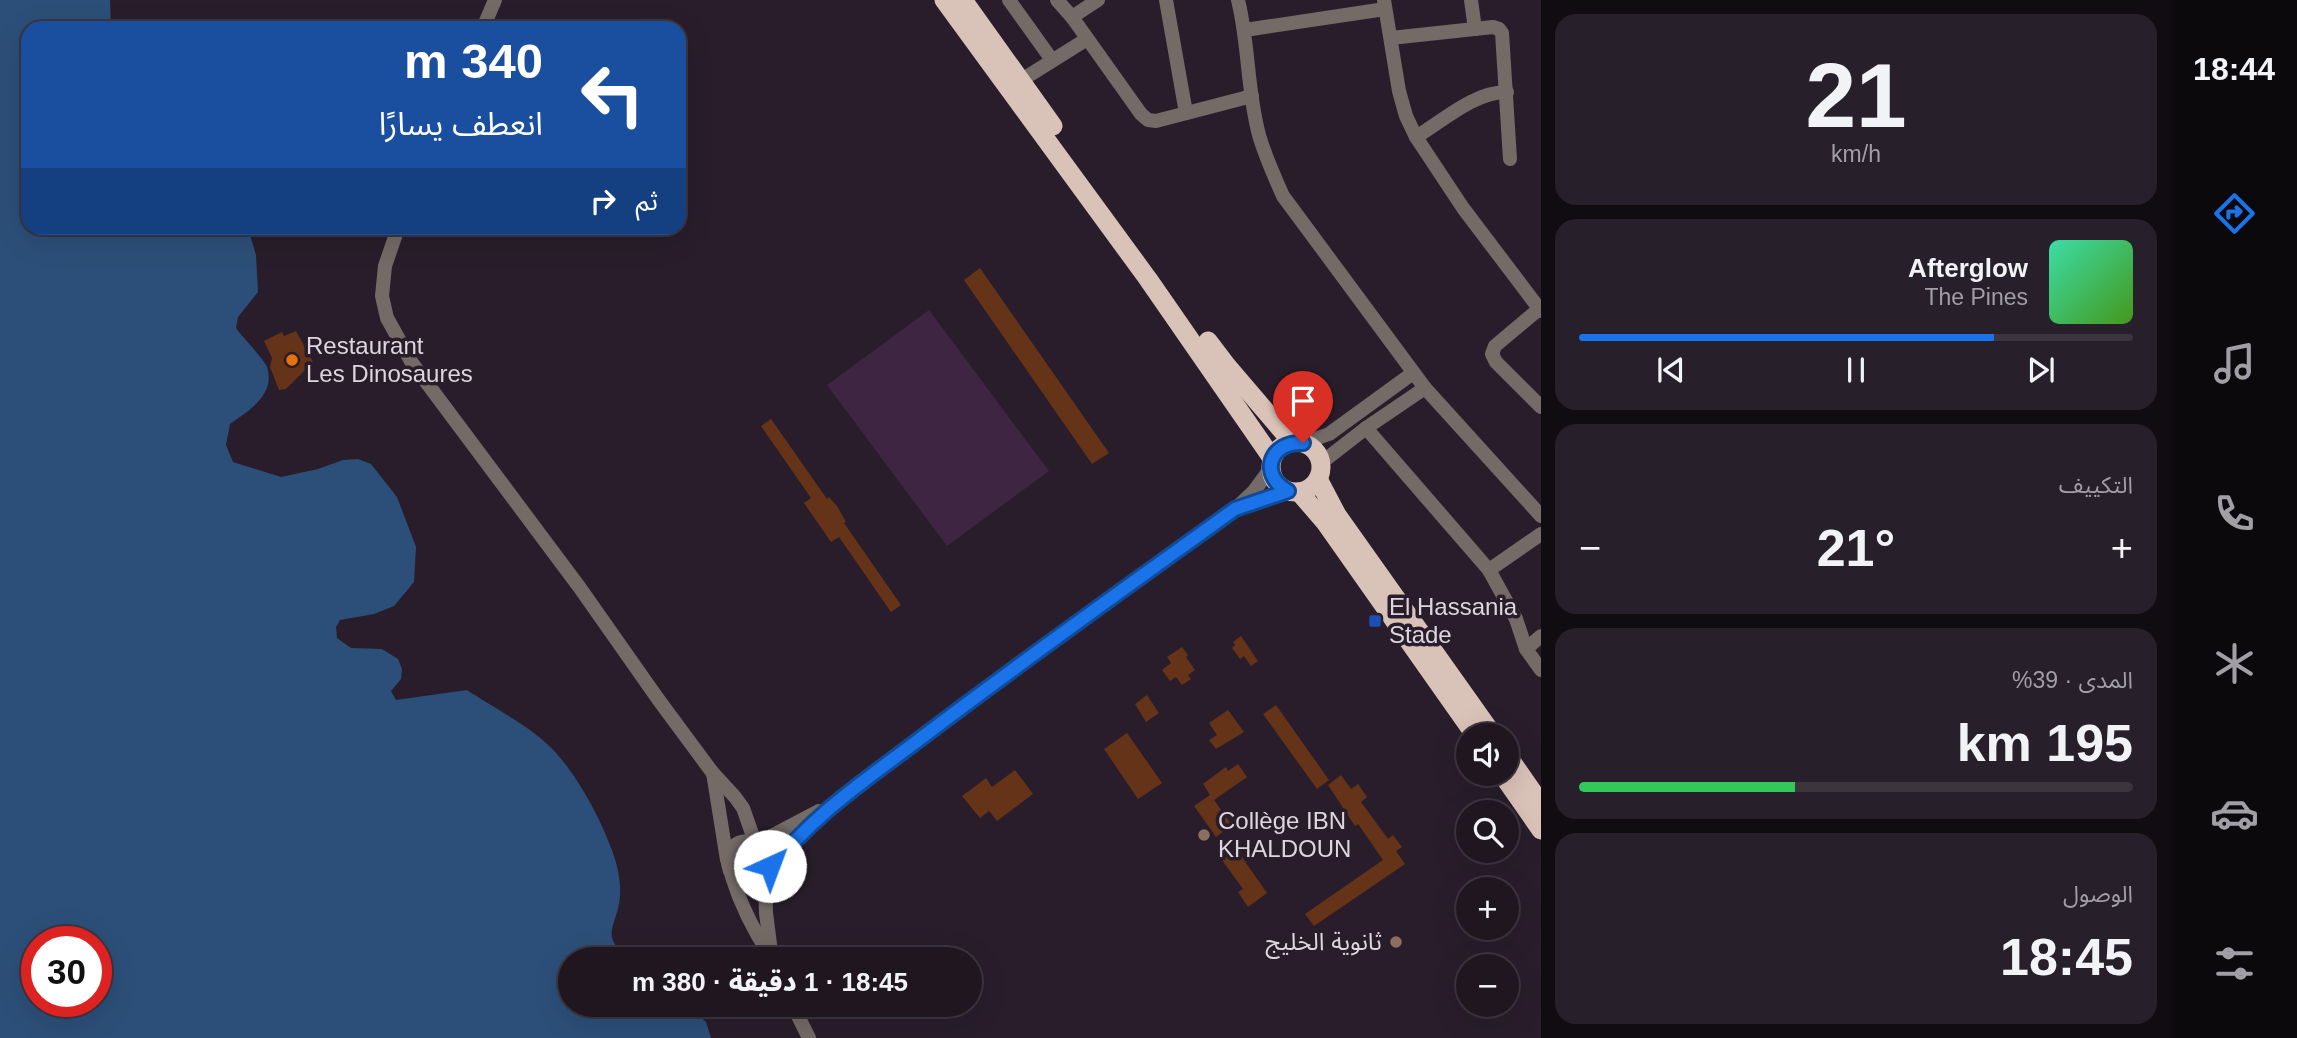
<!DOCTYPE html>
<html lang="ar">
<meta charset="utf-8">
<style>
:root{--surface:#1f1620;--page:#271f29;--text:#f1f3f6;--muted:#a19fa5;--line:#3c353e;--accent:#1a73e8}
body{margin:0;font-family:Helvetica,"Noto Sans Arabic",sans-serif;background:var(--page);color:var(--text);direction:rtl;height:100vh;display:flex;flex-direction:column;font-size:26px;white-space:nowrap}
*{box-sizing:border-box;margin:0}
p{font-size:23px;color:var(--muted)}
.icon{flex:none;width:38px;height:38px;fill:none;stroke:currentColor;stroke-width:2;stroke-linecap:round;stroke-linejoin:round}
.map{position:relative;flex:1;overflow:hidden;direction:ltr}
.sheet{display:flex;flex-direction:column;gap:14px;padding:14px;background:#110c12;width:630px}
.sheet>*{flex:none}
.top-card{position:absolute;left:21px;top:21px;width:665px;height:214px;border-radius:21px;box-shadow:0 7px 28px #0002,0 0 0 2px var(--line);direction:rtl;background:#1a4fa0;color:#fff;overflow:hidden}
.tools{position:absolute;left:1456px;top:723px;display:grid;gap:14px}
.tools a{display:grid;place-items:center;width:63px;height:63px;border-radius:50%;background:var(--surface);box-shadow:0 7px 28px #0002,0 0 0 2px var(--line);font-size:35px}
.speed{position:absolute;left:21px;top:926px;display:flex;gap:14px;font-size:35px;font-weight:700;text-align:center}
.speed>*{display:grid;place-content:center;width:91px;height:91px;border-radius:50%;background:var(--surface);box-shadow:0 7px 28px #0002,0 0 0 2px var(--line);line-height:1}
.speed .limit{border:10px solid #d22;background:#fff;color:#111}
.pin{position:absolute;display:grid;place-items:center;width:60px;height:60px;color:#fff;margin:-72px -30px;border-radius:50% 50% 50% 0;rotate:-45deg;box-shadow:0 0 7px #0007}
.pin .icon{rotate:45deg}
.me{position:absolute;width:77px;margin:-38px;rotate:43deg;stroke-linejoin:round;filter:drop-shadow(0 0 5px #0008)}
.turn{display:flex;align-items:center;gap:24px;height:147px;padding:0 28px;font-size:32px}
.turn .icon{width:91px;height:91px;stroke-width:2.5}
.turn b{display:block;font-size:49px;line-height:60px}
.then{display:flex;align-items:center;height:66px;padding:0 28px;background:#0003;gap:14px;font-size:26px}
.big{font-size:52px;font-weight:800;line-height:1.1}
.sheet .card{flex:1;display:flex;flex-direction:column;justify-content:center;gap:10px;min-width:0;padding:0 24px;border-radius:21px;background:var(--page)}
.sheet .dial{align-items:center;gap:0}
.dial b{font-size:91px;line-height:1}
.song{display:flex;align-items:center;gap:21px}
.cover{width:84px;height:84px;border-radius:10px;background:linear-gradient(135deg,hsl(160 70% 55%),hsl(100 70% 35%))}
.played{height:7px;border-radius:4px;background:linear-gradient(90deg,var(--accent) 75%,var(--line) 75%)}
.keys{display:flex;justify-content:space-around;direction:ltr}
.heat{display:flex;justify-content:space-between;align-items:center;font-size:38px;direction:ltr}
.charge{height:10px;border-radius:5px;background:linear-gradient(90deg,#34c759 39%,var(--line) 0)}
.trip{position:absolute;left:558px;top:947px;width:424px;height:70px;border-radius:35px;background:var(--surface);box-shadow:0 7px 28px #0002,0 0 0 2px var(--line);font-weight:800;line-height:70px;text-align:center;direction:rtl}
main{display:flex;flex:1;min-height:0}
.menu{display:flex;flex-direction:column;width:126px;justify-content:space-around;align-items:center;background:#0c090d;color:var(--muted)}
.menu .icon{width:49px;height:49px}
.menu .current{color:var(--accent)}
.menu b{font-size:32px;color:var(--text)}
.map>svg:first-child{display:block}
.green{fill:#3e2541}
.water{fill:#2c4f79;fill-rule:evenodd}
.building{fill:#643318}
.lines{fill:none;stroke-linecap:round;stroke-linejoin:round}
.minor{stroke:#746a66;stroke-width:14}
.trunk{stroke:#d9c2b8;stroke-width:19}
.route-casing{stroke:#114b97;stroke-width:18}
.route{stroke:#1a73e8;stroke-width:12}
.food-dot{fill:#e8710a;stroke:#291d2b;stroke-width:2.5}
.transit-dot{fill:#1a4fb4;stroke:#291d2b;stroke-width:2.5}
.education-dot{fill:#8d6e63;stroke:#291d2b;stroke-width:2.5}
.labels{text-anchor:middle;stroke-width:7;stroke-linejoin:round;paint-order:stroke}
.poi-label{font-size:24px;fill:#ded6df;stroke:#291d2b;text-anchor:start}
</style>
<main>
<nav class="menu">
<b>18:44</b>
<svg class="icon current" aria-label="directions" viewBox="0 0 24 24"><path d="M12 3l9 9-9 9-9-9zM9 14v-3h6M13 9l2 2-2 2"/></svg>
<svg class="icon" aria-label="music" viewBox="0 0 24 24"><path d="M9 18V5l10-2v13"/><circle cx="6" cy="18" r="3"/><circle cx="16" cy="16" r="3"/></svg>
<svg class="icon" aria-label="phone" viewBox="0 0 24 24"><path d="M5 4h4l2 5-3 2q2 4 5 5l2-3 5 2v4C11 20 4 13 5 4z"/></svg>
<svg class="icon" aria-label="climate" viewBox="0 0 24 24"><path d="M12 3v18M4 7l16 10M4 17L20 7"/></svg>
<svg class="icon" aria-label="car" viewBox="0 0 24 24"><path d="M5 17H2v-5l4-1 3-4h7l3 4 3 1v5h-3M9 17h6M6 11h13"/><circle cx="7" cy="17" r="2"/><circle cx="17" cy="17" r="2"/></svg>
<svg class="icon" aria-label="filters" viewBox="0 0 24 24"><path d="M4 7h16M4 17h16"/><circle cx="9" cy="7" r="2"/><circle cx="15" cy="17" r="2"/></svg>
</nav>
<section class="sheet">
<div class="card dial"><b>21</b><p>km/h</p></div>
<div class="card">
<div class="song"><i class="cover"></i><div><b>Afterglow</b><p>The Pines</p></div></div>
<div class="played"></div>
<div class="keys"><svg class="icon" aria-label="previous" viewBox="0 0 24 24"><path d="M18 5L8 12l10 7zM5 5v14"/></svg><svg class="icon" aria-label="pause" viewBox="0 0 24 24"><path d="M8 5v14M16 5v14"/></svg><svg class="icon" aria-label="next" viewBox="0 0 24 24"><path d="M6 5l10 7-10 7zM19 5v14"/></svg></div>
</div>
<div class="card"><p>التكييف</p>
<div class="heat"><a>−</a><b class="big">21°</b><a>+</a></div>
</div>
<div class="card"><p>المدى · 39%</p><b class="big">195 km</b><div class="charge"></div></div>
<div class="card"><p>الوصول</p><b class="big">18:45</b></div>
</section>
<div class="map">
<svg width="1541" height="1038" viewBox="0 0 1541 1038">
<rect width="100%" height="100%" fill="#291d2b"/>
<path class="green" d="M929,310L1049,471L947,546L827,385Z"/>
<path class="water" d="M0,0H110L111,28H28V228H248L256,255L258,292L238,317L236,328C243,338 264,359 267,367C276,395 248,411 230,424L226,445L233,462L281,477L318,469L343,460L358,459L371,464L397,497L416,547L414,582L394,606L374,614L340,620L336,627L337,638L351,648L382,649L398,659L402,669L401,679L391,691L396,700L467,690C491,706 527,725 547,744C571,765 598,813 609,843C616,859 621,878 620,895C619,925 595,937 633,959H570V1004L688,1005L706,1022L711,1038H0ZM37,942H96V1001H37Z"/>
<g class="building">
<path d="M980,268L1109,453L1092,464L964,280Z"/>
<path d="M296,331L313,362L286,389L279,390L270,367L272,358L264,341L282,332L284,336Z"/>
<path d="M771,419L827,499L829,497L837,506L846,522L844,523L901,605L891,612L839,537L831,542L804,503L811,498L761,426Z"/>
<path d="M1241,636L1258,661L1251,666L1244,656L1240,659L1232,648L1235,645L1233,642Z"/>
<path d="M1182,647L1188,655L1186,657L1195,670L1188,675L1191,679L1182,685L1176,677L1170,681L1162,670L1171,663L1167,657Z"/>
<path d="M1147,695L1159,713L1146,722L1135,704Z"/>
<path d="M1276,705L1329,780L1317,789L1263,714Z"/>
<path d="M1228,710L1244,732L1216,749L1209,740L1217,735L1209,723Z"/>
<path d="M1127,733L1162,783L1138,799L1104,749Z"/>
<path d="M1238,764L1247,777L1214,800L1232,825L1216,837L1194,806L1210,795L1203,784L1226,767L1228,771Z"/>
<path d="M1015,770L1033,794L997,821L989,811L980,818L962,796L986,778L992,787Z"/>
<path d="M1341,775L1351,789L1358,784L1367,797L1361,802L1388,839L1393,835L1402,847L1396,851L1405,864L1314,926L1305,914L1383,860L1358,824L1355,826L1328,785Z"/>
<path d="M1237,850L1267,893L1248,907L1238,892L1243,889L1222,860Z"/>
</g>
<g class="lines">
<g class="minor">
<path d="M1009,0L1052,60"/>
<path d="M1057,0L1072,17"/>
<path d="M1098,0L1072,17L1141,114L1148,120L1156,121L1252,96"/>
<path d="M1166,0L1186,113"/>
<path d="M1238,0C1249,44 1247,91 1259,135C1265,156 1274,176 1283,196L1425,388L1541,516"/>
<path d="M1384,0L1399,91L1406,116L1416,137L1463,208L1541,311"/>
<path d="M1471,0L1475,29"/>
<path d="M483,28L495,0"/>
<path d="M1245,30L1385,9"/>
<path d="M1391,38L1493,27L1499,29L1502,33L1510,159"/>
<path d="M1020,81L1087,39"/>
<path d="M1416,137C1444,120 1474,92 1507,92"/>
<path d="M398,228L385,266L382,296L387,318L412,363L580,588L658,699L712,772L735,797L743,808L755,842"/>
<path d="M1539,309L1495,346L1492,354L1496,362L1541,407"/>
<path d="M1366,428L1489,570L1541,534"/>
<path d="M1303,443L1329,434L1413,373"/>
<path d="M1321,463L1366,428L1425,388"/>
<path d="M1237,509L1288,491"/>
<path d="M1489,570L1516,619L1526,649L1541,670"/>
<path d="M1526,649L1541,636"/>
<path d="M713,773L727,860"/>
<path d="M758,843L819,811"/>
<path d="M769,872V855L758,843C710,830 726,903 761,881C771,874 776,860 784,851C788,846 794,842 799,837C855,781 922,736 986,689C1069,629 1152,569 1235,509L1254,491L1271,468"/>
<path d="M732,877C741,906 755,933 772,959"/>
<path d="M765,877L766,913L771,952"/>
<path d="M792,1004L809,1038"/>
</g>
<g class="trunk">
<path d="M944,0L1148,279L1272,458"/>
<path d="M963,0L1053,126"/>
<path d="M1208,341L1227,366L1292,442"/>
<circle cx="1296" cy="467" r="25"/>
<path d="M1318,479L1337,515L1493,735"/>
<path d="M1299,492L1325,522L1475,735"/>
<path d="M1507,755L1541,804"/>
<path d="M1502,774L1541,830"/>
</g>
</g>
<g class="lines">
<g class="route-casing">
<path id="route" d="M770,866L769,872C807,820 861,783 912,745C1018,664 1127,587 1235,509L1288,491C1258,475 1270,441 1303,443"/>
</g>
<use href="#route" class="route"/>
</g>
<circle class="food-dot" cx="292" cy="360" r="7"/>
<rect class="transit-dot" x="1368" y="614" width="14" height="14" rx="3.5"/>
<g class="education-dot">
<circle cx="1204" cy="835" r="7"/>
<circle cx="1396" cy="942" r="7"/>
</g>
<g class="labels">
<g class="poi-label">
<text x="306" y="354">Restaurant<tspan x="306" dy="28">Les Dinosaures</tspan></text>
<text x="1389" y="615">El Hassania<tspan x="1389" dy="28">Stade</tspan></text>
<text x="1218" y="829">Collège IBN<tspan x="1218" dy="28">KHALDOUN</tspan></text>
<text x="1382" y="950" text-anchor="end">ثانوية الخليج</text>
</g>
</g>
</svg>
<div class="tools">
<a><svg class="icon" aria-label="sound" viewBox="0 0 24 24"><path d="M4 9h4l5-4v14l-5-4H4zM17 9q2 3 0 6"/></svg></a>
<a><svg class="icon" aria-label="search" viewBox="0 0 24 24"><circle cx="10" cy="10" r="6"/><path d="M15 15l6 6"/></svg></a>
<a>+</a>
<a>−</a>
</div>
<div class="speed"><div class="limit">30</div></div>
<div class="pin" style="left:1303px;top:443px;background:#d93025"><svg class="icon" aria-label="arrive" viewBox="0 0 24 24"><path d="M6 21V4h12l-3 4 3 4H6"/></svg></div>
<svg class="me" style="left:770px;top:866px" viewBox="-20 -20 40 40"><circle r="19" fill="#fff"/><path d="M0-13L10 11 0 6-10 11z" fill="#1a73e8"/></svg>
<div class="trip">18:45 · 1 دقيقة · 380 m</div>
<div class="top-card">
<div class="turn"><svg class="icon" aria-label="left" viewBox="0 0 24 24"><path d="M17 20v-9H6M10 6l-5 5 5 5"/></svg><div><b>340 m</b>انعطف يسارًا</div></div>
<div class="then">ثم<svg class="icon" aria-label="right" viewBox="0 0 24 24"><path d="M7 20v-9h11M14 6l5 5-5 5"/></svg></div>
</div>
</div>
</main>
